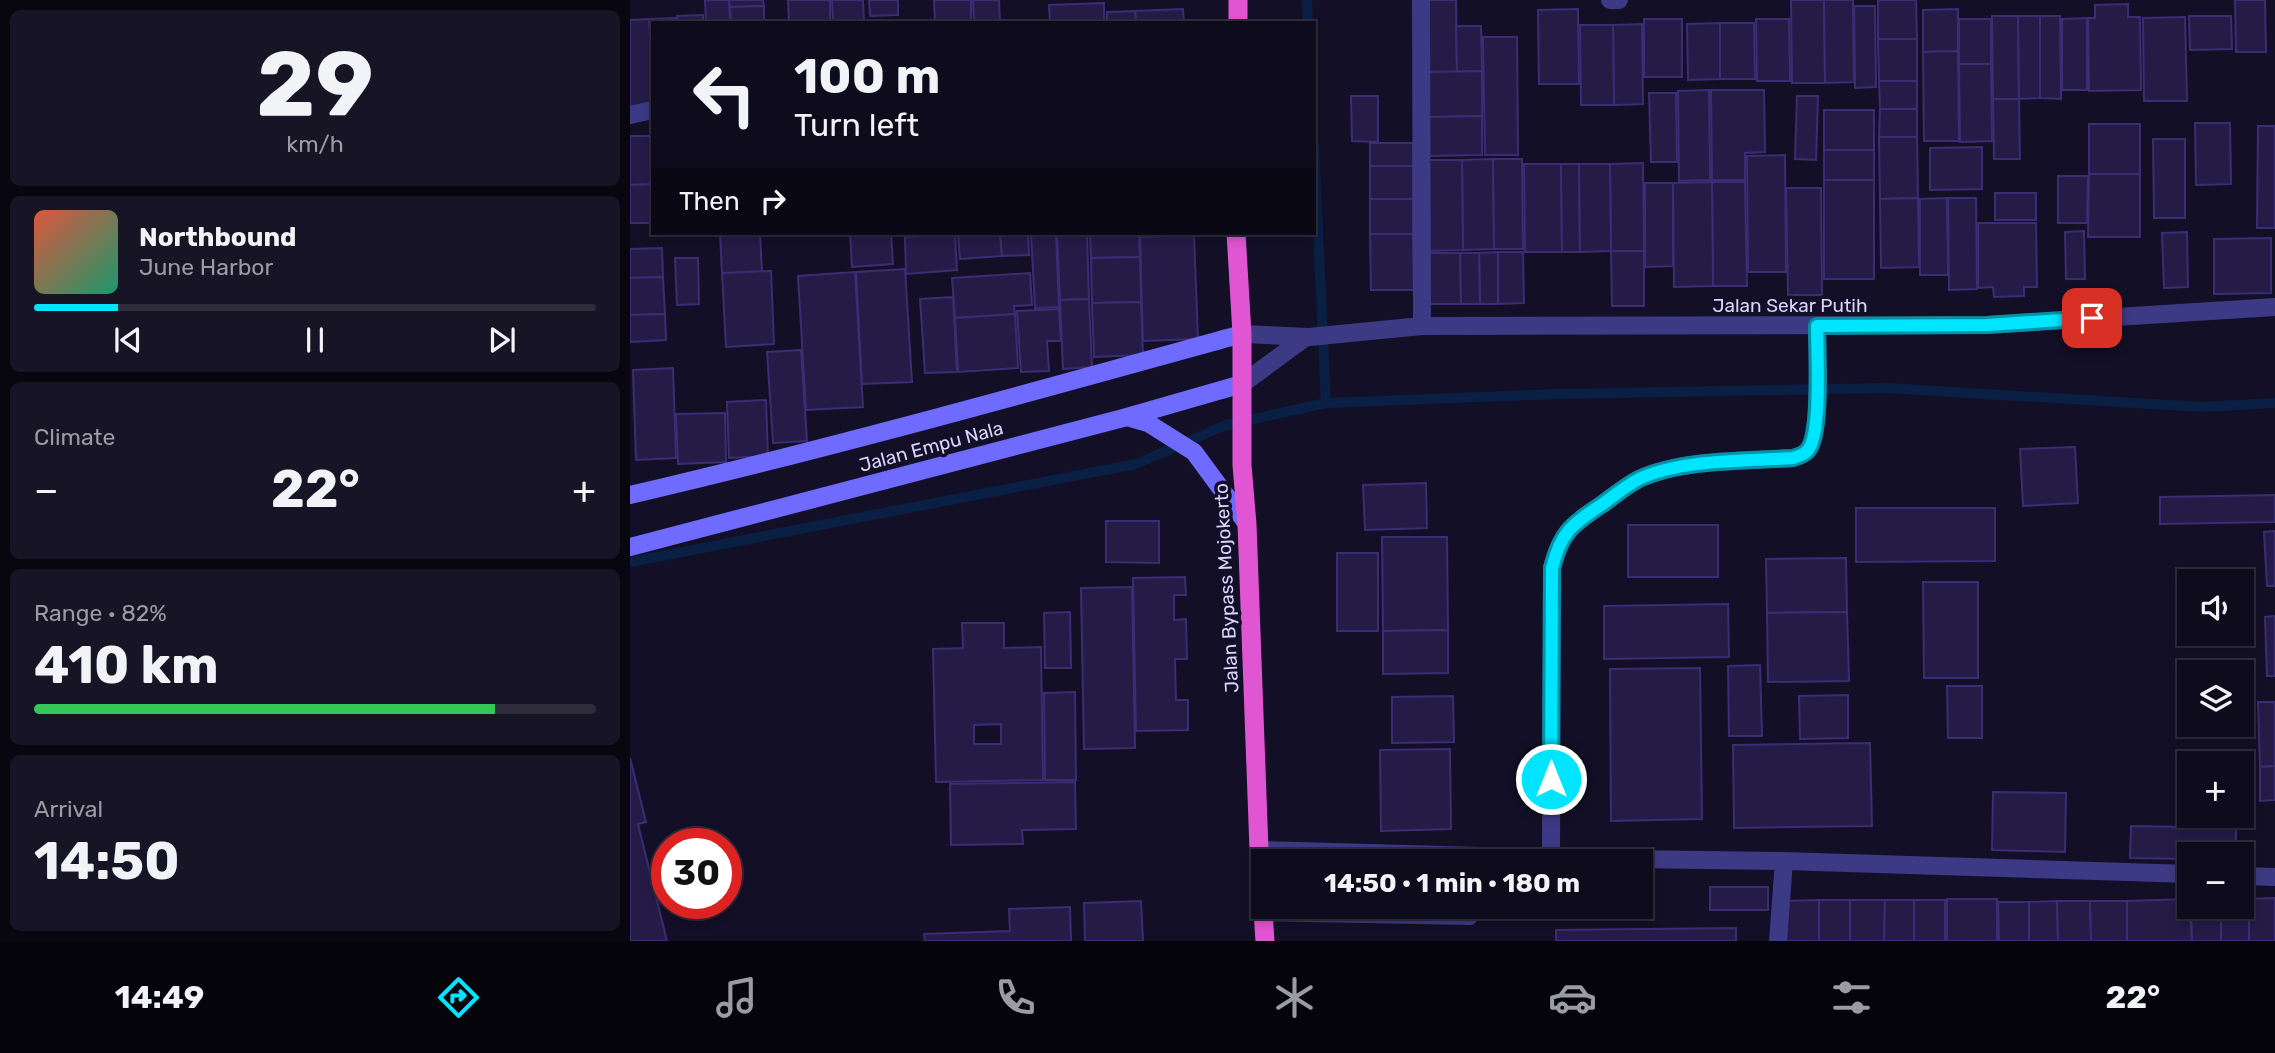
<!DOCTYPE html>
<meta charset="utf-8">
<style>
:root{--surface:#0e0b1c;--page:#171425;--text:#f1f3f6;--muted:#9b9ba3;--line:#2e2b3b;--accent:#00e5ff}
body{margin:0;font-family:Rubik,sans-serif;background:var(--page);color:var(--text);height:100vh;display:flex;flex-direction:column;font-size:26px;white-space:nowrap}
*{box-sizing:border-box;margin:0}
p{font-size:23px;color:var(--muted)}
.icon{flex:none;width:38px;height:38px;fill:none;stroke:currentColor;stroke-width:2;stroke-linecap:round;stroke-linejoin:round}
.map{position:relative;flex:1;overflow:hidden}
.drawer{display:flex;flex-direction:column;gap:10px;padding:10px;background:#08060f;width:630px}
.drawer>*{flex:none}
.guide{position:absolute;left:21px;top:21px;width:665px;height:214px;border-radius:0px;box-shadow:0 4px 10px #0003,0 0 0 2px var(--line);background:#0e0b1c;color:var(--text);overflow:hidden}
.tools{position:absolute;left:1547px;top:569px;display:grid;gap:14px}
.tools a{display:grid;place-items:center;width:77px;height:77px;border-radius:0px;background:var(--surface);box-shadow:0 4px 10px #0003,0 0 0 2px var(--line);font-size:35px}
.speed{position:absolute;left:21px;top:828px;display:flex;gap:14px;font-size:35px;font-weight:700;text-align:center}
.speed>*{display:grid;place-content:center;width:91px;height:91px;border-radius:50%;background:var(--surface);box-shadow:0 4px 10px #0003,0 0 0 2px var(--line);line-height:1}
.speed .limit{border:10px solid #d22;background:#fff;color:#111}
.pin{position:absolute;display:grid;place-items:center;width:60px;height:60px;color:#fff;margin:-30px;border-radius:14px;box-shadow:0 4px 10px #0006}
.me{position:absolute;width:77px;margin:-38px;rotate:0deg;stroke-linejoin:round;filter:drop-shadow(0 0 5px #0008)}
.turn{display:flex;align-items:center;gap:24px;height:147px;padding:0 28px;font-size:32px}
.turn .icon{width:91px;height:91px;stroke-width:2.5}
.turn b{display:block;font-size:49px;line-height:60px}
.then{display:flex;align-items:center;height:66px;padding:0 28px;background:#0003;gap:14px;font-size:26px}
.big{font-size:52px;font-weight:700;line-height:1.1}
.drawer .card{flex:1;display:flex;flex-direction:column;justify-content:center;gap:10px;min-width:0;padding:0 24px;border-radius:10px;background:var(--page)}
.drawer .dial{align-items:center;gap:0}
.dial b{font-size:91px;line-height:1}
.song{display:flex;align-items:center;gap:21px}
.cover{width:84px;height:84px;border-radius:10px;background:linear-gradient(135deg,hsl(10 70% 55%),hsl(160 70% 35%))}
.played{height:7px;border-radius:4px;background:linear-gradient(90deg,var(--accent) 15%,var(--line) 15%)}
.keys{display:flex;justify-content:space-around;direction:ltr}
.heat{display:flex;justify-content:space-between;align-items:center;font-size:38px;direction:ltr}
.charge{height:10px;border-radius:5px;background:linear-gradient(90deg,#34c759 82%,var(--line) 0)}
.trip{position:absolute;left:621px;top:849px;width:402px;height:70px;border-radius:0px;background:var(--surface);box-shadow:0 4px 10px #0003,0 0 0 2px var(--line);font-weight:700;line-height:70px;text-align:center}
.tab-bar{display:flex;height:112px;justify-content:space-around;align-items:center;background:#06040b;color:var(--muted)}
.tab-bar .icon{width:49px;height:49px}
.tab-bar .active{color:var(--accent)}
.tab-bar b{font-size:32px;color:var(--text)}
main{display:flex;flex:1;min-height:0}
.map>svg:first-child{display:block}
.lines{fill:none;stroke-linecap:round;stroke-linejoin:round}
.stream{stroke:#0a1f44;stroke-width:10}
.building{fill:#241b47;stroke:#3b2d73;stroke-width:2;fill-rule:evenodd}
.service{stroke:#3d3a85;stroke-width:16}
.minor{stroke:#3d3a85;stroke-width:18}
.tertiary{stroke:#3d3a85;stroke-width:18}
.secondary{stroke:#6f6bff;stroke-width:18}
.trunk{stroke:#e055d1;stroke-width:19}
.route-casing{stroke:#0095a6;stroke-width:18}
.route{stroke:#00e5ff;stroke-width:12}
.labels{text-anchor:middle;stroke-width:7;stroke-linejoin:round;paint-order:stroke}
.street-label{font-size:19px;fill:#d9d4ff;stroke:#130f26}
</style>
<main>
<section class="drawer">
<div class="card dial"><b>29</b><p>km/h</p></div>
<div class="card">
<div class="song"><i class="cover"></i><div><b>Northbound</b><p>June Harbor</p></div></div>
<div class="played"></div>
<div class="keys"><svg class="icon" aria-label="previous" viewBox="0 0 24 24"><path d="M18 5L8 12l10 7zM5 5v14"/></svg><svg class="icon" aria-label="pause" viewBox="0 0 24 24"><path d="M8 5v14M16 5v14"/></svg><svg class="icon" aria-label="next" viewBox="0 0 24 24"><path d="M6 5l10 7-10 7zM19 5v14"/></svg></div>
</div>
<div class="card"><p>Climate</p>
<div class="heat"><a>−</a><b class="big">22°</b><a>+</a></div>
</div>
<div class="card"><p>Range · 82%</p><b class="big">410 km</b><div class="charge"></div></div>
<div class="card"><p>Arrival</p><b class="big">14:50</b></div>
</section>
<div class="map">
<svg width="1645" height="941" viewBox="0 0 1645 941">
<rect width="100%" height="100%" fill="#130f26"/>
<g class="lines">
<g class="stream">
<path d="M677,0L678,23"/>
<path d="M684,145L696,403"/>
<path d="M0,562L506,464L596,425L696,403L926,394L1256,388L1572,407L1645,403"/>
</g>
</g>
<g class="building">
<path d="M75,0H99L100,23H76Z"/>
<path d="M99,0H133L134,6L100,7Z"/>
<path d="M158,0H200V23H159Z"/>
<path d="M202,0H233L234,23H203Z"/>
<path d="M239,0H268V15L240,16Z"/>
<path d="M304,0H341V21L305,23Z"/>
<path d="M343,0H369L370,23H344Z"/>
<path d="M797,0H826L827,72H799Z"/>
<path d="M1161,0H1194L1195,83H1162Z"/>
<path d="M1194,0H1223L1224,82L1195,83Z"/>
<path d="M1248,0H1286L1287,39H1248Z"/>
<path d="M1605,0H1635L1636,52H1606Z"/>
<path d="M474,3V23H420L419,5Z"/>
<path d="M1498,4V17H1510L1511,90L1459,91L1458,18H1465V5Z"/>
<path d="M134,6V23H101L100,7Z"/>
<path d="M1224,6H1245L1246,87L1225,88Z"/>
<path d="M553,9L554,23H506L505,11Z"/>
<path d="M948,9L949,84H909L908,10Z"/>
<path d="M1328,9V51L1293,52V10Z"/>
<path d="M505,11L506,23H477V12Z"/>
<path d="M73,15V23H48L47,16Z"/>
<path d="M1362,16H1388L1389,99H1363Z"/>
<path d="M1388,16H1410V98L1389,99Z"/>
<path d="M1410,16H1430L1431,99L1410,98Z"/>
<path d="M1559,16H1601L1602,49L1560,50Z"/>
<path d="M1555,17L1557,101H1514L1513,18Z"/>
<path d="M47,18V23H23V93L19,19Z"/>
<path d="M1457,18V90H1432V19Z"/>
<path d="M19,19L23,106L0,107V20Z"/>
<rect x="1014" y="19" width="38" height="58"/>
<path d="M1126,19H1159L1160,81H1127Z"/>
<rect x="1329" y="19" width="32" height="45"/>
<path d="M1090,23H1124L1125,79H1090Z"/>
<path d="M1090,23V79L1058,80L1057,24Z"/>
<path d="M1012,24L1013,104L984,105L983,25Z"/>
<path d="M950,25H983L984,105H951Z"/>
<path d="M826,26H851L852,71L827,72Z"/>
<path d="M853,37H887L888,155H855Z"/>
<path d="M1248,39H1287V81H1249Z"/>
<path d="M1328,51L1329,141H1294L1293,52Z"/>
<path d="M1329,64H1361L1362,141L1330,142Z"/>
<path d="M852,71V116L799,117V72Z"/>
<path d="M1249,81H1287V109H1250Z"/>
<path d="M1079,90L1080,180L1049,181L1048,91Z"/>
<path d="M1081,90H1134L1135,152L1115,153V180H1082Z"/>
<path d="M1019,93H1046L1047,162H1021Z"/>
<path d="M721,96H748V142L722,141Z"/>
<path d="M1167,96H1188L1186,160L1165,159Z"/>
<path d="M1363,99H1389L1390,159H1364Z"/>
<path d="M1250,109H1287V137H1249Z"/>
<rect x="1194" y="110" width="50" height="40"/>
<path d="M852,116V155L799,156V117Z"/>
<path d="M1565,123H1600L1601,184L1566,185Z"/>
<rect x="1459" y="124" width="51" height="50"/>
<path d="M1628,126H1645V228H1627Z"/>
<path d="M0,136H23V184L0,185Z"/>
<path d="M1249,137H1287L1288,198L1250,199Z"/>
<path d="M1523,139H1555V218H1524Z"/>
<rect x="740" y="143" width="43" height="23"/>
<path d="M1352,147V189L1300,190V148Z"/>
<rect x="1194" y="150" width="50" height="30"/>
<path d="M1155,155L1156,272H1118L1117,156Z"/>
<path d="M863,159L864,249L833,250L832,160Z"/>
<path d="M863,159H892L893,249H864Z"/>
<path d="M795,160H832L833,250L796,251Z"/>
<path d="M1013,163L1014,251H981L980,164Z"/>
<path d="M894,164H931L932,252H895Z"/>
<path d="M931,164H949L950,252H932Z"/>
<path d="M949,164H980L981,251L950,252Z"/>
<rect x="740" y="166" width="43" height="33"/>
<path d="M1459,174H1510V237H1458Z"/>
<path d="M1428,176H1458L1457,223H1428Z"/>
<rect x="1194" y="180" width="50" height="99"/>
<path d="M1082,182H1115L1117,286H1083Z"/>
<path d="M1082,182L1083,286L1044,287L1043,183Z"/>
<path d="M1015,183H1043V266L1015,267Z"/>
<path d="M23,184V223H0V185Z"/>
<path d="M1156,188H1191L1192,295H1158Z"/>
<rect x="1365" y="193" width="41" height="27"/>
<path d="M1288,198L1289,267L1251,268L1250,199Z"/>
<path d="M1317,198L1318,275H1290V199Z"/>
<path d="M1318,198H1346L1347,289L1319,290Z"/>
<rect x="740" y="199" width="43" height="35"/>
<path d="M1348,223H1406L1407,287H1394V296L1364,297L1363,287L1348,288Z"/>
<path d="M1454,231L1455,279H1436L1435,232Z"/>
<path d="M1557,232L1558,287L1534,288L1532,233Z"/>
<path d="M90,233H130L132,272L92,273Z"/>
<path d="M220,233H261L263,264L222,267Z"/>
<path d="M274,233H325V234L275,237Z"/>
<path d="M328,233H370L372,256L330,259Z"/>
<path d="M370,233H398L399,255L372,256Z"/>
<path d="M401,233H426L429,307L405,308Z"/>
<path d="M427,233H457L459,299L430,300Z"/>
<path d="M460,233H509L510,257L461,258Z"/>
<path d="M510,233H564V235L510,237Z"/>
<path d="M325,234L327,270L276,274L275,237Z"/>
<path d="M740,234H783L784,290H741Z"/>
<path d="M564,235L568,339L513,341L510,237Z"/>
<path d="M1641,238V293L1584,294V239Z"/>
<path d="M32,248L33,277L0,278V249Z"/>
<path d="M981,251H1014V306H982Z"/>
<path d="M868,252H893L894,303L868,304Z"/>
<path d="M868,252V304H850L849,253Z"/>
<path d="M798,253H830L831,304H799Z"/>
<path d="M830,253H849L850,304H831Z"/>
<path d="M510,257L511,302L462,303L461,258Z"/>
<path d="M45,258H68L69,304L47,305Z"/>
<path d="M275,269L282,382L232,384L226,272Z"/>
<path d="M141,271L144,344L96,347L92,273Z"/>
<path d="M225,272L233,407L176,410L168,276Z"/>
<path d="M400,273L402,305L384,306L385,314L325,318L322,278Z"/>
<path d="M33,277L35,314L0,315V278Z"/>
<path d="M323,297L327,372L295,373L290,299Z"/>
<path d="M459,299L462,367L433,369L430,300Z"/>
<path d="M511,302L513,355L464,357L462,303Z"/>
<path d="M429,309L431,341H417L419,371L391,372L387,311Z"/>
<path d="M35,314L36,340L0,342V315Z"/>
<path d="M385,314L388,368L328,372L325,318Z"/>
<path d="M171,350L177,441L143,443L137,352Z"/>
<path d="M43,368L46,458L6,460L3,370Z"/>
<path d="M136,400L138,456L99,458L97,402Z"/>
<path d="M95,413L96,462L48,464L46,414Z"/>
<path d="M1445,447L1448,503L1393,506L1390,449Z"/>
<path d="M796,483L797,528L735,530L733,485Z"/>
<path d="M1645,495V522L1530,524V497Z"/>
<path d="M1226,508H1365V561L1226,562Z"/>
<path d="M476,521H529V563L476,562Z"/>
<rect x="998" y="525" width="90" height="52"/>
<path d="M1645,531V586H1637L1634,532Z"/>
<path d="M752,537H817L818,630L753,631Z"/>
<rect x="707" y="553" width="41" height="78"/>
<path d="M1216,558L1217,612L1137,613L1136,559Z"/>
<path d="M555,577L556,595H544V620L556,619L557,659H545L546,700H558V730L506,731L503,578Z"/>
<path d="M1293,582H1348V678H1294Z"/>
<path d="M502,587L505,748L454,749L451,588Z"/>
<path d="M1098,604L1099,657L974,659V606Z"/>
<path d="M440,612L441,668H415L414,613Z"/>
<path d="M1217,612L1219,681L1138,682L1137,613Z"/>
<path d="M1645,616V676H1637L1635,617Z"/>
<path d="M332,623H374V648L411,647L413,780L306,782L303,649L333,648ZM371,724V744H344V725Z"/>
<path d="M818,630V673L753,674V631Z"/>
<path d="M1130,665L1132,736H1099L1098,666Z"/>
<path d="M1070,668L1072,819L981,821L980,669Z"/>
<path d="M1317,686H1352V738H1318Z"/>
<path d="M445,692L446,780H415L414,693Z"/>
<path d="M1218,695V738L1170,739L1169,696Z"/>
<path d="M823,696L824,742L762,743V697Z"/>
<path d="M1628,702H1645V766L1630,767Z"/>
<path d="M1240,743L1242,826L1104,828L1103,745Z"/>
<path d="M820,749L821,829L751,831L750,750Z"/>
<path d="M0,758L16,822L8,824L37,941H0Z"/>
<path d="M1645,766V800L1630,801V767Z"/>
<path d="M445,782L446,829L392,830L393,844L321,845L320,784Z"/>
<path d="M1363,792L1436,793L1435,852L1362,850Z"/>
<path d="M1501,826L1606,828V854H1559V859L1500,858Z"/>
<rect x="1080" y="887" width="58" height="23"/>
<path d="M1645,898V941H1619V899Z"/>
<rect x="1317" y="899" width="50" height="42"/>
<path d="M1559,899L1562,941H1497V901Z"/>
<path d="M1612,899H1619V941H1591V906H1612Z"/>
<path d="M1189,900V941H1154V901Z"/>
<rect x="1189" y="900" width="31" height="41"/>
<path d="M1220,900H1255L1254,941H1220Z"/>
<path d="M1255,900H1284V941H1254Z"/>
<rect x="1284" y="900" width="31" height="41"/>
<path d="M511,901L513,941H455L454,903Z"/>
<path d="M1427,901L1428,941H1399V902Z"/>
<path d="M1427,901H1460L1461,941H1428Z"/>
<path d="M1460,901H1497V941H1461Z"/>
<path d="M1368,902H1399V941H1369Z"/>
<path d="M1561,906H1591V941H1562Z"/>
<path d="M440,907L441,941H295L294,934L380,931L379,909Z"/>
<path d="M1106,928V941H926V930Z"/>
</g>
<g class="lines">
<path class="service" d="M633,913L840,917"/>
<g class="minor">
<path d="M791,0L792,326"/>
<path d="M980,0H989"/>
<path d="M0,115L23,110"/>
<path d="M629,850L921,858L1154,861L1559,874"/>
<path d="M921,858L922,568C931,531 943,524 974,503C985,495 997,485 1009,479C1051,459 1117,461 1163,458C1169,456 1174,455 1178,450C1192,432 1187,351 1187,326"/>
<path d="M1612,876L1645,877"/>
<path d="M1148,941L1154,861"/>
</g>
<g class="tertiary">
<path d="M612,334L679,337L792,326L1357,325L1645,307"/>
<path d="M612,384L676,337"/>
</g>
<g class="secondary">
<path d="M497,417L518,423L564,452L617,524"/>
<path d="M0,495C206,447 409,390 612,334"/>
<path d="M0,547L497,417L612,384"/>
</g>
<g class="trunk">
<path d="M608,23V0"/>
<path d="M606,233L612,334V465L617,524L629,850L635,941"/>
</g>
</g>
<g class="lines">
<g class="route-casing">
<path id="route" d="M921,779L922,568C931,531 943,524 974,503C985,495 997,485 1009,479C1051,459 1117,461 1163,458C1169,456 1174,455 1178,450C1192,433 1187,351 1187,326L1357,325L1462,318"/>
</g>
<use href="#route" class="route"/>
</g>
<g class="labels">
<g class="street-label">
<text x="1160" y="312">Jalan Sekar Putih</text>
<text transform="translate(301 446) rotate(-15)" y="7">Jalan Empu Nala</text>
<text transform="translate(596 588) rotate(-93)" y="7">Jalan Bypass Mojokerto</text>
</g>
</g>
</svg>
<div class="tools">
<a><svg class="icon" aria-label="sound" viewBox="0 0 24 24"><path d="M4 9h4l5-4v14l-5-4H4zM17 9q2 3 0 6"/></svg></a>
<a><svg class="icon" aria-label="layers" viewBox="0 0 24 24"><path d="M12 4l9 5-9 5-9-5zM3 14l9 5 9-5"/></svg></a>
<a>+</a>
<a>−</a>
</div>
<div class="speed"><div class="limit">30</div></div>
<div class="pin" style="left:1462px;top:318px;background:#d93025"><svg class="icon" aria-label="arrive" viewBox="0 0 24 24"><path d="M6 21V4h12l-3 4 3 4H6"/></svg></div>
<svg class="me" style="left:921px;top:779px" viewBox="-20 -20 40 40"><circle r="17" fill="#00e5ff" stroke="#fff" stroke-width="3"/><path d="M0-11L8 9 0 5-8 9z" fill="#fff"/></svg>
<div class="trip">14:50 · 1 min · 180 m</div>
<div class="guide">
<div class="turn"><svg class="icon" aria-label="left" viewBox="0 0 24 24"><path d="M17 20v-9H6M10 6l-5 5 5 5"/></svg><div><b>100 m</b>Turn left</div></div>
<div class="then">Then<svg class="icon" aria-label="right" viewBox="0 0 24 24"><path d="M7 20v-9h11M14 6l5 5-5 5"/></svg></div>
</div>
</div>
</main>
<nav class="tab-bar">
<b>14:49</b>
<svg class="icon active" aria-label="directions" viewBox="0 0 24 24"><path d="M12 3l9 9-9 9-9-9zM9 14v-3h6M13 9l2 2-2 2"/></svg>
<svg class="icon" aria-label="music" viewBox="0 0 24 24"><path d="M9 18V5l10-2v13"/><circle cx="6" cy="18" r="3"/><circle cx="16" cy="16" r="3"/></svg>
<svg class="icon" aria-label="phone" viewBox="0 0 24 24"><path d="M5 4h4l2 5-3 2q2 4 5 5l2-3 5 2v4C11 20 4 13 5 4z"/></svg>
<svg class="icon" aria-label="climate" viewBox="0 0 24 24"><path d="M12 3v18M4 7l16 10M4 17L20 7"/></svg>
<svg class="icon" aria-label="car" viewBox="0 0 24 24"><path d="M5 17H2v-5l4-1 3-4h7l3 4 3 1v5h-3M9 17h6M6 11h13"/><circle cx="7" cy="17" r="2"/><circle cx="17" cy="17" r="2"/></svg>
<svg class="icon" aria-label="filters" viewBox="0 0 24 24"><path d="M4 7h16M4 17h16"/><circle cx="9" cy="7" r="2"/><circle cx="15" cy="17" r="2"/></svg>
<b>22°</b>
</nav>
